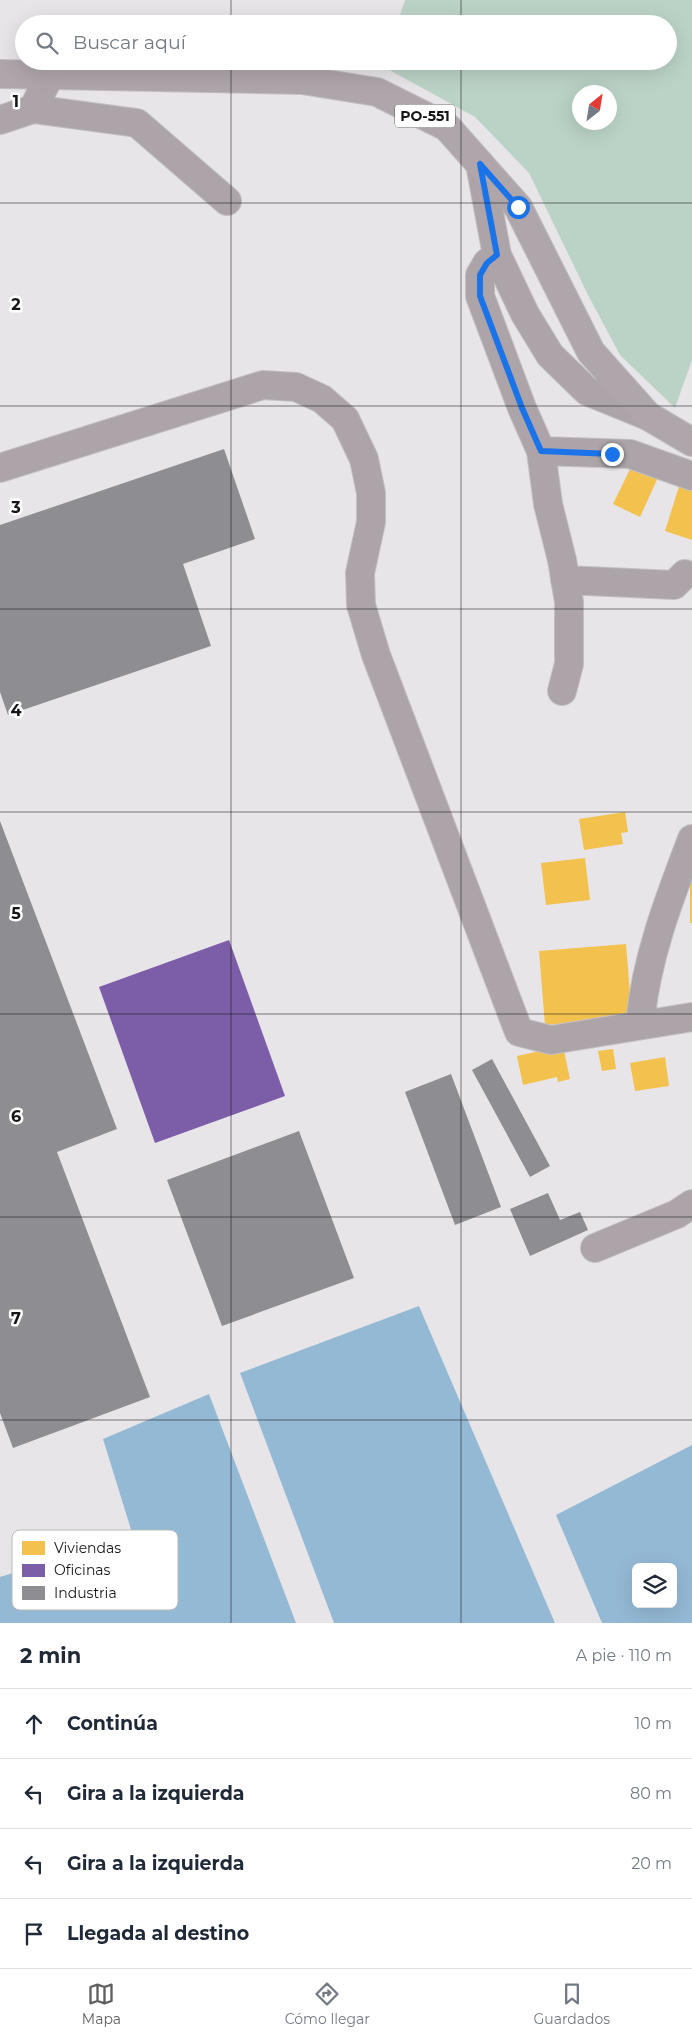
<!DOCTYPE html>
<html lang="es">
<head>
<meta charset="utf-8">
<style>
	:root { --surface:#fff; --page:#f2f2f3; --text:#1f2937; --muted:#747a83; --line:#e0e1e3; --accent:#605e60 }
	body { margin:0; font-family:Montserrat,sans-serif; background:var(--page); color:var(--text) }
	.controls { position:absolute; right:15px; bottom:15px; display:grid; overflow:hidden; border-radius:8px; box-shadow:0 5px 20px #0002 }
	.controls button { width:45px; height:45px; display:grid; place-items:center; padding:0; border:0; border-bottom:1px solid var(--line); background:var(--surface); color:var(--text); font:25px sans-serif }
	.compass { position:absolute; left:572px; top:85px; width:45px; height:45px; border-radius:50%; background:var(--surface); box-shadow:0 5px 20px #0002; rotate:30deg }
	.stop { position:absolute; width:15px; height:15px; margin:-11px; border:4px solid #1a73e8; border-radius:50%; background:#fff }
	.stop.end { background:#1a73e8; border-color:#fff; box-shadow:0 1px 5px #0008 }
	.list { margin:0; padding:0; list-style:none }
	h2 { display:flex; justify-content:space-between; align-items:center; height:65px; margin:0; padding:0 20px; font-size:21px }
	h2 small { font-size:16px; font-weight:400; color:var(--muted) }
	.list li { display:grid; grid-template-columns:32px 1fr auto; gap:15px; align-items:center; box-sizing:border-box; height:70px; padding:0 20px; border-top:1px solid var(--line) }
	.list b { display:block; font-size:19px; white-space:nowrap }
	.list em { font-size:16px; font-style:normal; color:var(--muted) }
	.icon { flex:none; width:28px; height:28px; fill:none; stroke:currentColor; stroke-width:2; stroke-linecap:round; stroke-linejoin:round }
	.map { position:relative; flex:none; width:692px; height:1623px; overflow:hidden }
	.search { position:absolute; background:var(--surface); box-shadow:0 5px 20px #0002; left:15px; right:15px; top:15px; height:55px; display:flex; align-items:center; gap:12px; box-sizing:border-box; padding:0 18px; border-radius:28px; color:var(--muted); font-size:19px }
	.sheet { height:345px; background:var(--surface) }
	nav { display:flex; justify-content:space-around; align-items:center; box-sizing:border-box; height:70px; border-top:1px solid var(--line); background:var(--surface); font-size:14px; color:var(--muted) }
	nav a { display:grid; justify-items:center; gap:2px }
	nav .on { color:var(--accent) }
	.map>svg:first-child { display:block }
</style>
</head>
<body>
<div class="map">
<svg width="692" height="1623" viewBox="0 0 692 1623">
	<rect width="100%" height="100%" fill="#e8e5e9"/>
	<!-- green -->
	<path fill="#bbd3c6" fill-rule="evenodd" d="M 405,0 L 692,0 L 692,360 L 675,408 L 620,355 L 588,295 L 529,173 L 475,117 L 384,67 L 385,61 L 668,61 L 668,24 L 397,24 ZM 580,92 L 610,92 L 610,122 L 580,122 Z"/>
	<!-- water -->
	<path fill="#94b9d5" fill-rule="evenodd" d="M 419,1306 L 555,1623 L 334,1623 L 240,1373 Z
		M 209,1394 L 296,1623 L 0,1623 L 0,1577 L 133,1536 L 103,1439 Z
		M 692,1445 L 692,1623 L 602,1623 L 556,1515 ZM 636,1567 L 673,1567 L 673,1604 L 636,1604 Z"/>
	<!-- homes -->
	<path fill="#f2c14e" d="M 635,459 L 661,471 L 640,517 L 613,504 Z
		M 681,480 L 692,483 L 692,540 L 665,531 Z
		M 625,812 L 628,832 L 621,833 L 623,844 L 584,850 L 579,819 Z
		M 585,858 L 590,900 L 546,905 L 541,863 Z
		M 690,882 L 692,882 L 692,923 L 690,923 Z
		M 626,944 L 632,1018 L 545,1025 L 539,951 Z
		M 563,1046 L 570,1079 L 558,1082 L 557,1077 L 523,1085 L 517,1056 Z
		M 613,1049 L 616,1069 L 602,1071 L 598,1051 Z
		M 665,1057 L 669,1086 L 635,1091 L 630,1063 Z"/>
	<!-- offices -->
	<path fill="#7b5ea7" d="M 229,940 L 285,1096 L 155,1143 L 99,987 Z"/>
	<!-- industry -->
	<path fill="#8d8d92" d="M 224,449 L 255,539 L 183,564 L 211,646 L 8,715 L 0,692 L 0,525 Z
		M 0,821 L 117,1129 L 57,1152 L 150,1397 L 13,1448 L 0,1413 Z
		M 492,1059 L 550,1166 L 530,1177 L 472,1070 Z
		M 451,1074 L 501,1207 L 455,1225 L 405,1092 Z
		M 299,1131 L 354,1278 L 222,1326 L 167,1180 Z
		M 548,1193 L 560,1220 L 580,1212 L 588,1230 L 530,1256 L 510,1209 Z"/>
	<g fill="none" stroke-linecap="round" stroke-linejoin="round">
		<defs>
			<path id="minor" d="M 33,109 L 137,123 L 227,201
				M 0,120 L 33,109 L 50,75
				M 480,164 L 497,255 L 525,314 L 550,355 L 587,391 L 648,416
				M 497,255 L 487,263 L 480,275 L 480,296 L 522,408 L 541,451 L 548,504 L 562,560 L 569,602 L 569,664 L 562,691
				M 541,451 L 630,454 L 692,476
				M 0,468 L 263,385 L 296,387 L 322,399 L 345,419 L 364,459 L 371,493 L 371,522 L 360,573 L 361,605 L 376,655 L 519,1032 L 551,1040 L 692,1017
				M 565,580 L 674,585 L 685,574
				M 640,1025 C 645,961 669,899 692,839
				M 595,1248 L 677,1214 L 692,1204"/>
			<path id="major" d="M 0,74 L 302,80 L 377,92 L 447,127 L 518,207 L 591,352 L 648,416 L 692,442"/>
		</defs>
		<!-- minor casing -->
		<use href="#minor" stroke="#c2c0c2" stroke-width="30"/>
		<!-- major casing -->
		<use href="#major" stroke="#c2c0c2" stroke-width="30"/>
		<!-- minor -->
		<use href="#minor" stroke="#aca4a8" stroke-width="28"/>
		<!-- major -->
		<use href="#major" stroke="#afa6ab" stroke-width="28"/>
	</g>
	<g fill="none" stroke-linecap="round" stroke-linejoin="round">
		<!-- route -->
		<path stroke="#1a73e8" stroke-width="6" d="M 518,207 L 480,164 L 497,255 L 487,263 L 480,275 L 480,296 L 522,408 L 541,451 L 612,454"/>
	</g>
	<!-- grid -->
	<path fill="none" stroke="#171517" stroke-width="1" stroke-opacity="0.55" d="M 231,0 L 231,24M 461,0 L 461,24M 231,61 L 231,1623M 461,61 L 461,1623M 0,203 L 692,203M 0,406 L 692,406M 0,609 L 692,609M 0,812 L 692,812M 0,1014 L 692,1014M 0,1217 L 692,1217M 0,1420 L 692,1420"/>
	<g text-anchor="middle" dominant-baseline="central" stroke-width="5" stroke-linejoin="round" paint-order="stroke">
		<!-- shield labels -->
		<rect fill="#fff" stroke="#5d5b5d" stroke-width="1" x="395" y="104.5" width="60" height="23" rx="4"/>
		<g font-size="14" font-weight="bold" fill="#171517">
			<text x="425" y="116">PO-551</text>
		</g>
	</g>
	<!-- legend -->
	<rect x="12" y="1530" width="166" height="80" rx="8" fill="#fff" stroke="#b9b9b9" stroke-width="1"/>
	<rect x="22" y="1541" width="23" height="14" fill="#f2c14e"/>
	<rect x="22" y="1564" width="23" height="13" fill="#7b5ea7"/>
	<rect x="22" y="1586" width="23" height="14" fill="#8d8d92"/>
	<g font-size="14" fill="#171517">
		<text x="54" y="1553">Viviendas</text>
		<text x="54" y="1575">Oficinas</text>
		<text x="54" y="1598">Industria</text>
	</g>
	<g font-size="16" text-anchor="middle" font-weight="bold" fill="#171517" stroke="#fff" stroke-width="5" stroke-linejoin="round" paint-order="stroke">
		<text x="16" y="107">1</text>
		<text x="16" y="310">2</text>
		<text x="16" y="513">3</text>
		<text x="16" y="716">4</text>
		<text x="16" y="919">5</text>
		<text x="16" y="1122">6</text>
		<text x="16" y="1324">7</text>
	</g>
</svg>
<div class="controls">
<button><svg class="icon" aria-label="layers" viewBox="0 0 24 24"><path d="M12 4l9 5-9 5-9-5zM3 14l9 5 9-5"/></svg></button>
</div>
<svg class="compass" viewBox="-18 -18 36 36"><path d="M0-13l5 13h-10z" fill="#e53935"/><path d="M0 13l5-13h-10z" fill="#747a83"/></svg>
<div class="stop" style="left:518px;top:207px"></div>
<div class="stop end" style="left:612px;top:454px"></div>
<div class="search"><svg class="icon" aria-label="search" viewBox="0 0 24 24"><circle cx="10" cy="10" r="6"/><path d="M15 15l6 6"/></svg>Buscar aquí</div>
</div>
<section class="sheet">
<h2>2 min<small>A pie · 110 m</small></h2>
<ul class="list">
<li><svg class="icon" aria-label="ahead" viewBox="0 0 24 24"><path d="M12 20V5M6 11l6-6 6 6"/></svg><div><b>Continúa</b></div><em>10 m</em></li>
<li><svg class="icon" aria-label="left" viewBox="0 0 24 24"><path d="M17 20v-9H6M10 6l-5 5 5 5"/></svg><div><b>Gira a la izquierda</b></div><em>80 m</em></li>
<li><svg class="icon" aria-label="left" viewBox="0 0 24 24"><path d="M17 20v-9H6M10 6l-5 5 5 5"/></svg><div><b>Gira a la izquierda</b></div><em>20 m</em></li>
<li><svg class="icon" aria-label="arrive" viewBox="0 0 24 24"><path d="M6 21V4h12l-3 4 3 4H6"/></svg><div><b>Llegada al destino</b></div></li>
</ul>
</section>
<nav>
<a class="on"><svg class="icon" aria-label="map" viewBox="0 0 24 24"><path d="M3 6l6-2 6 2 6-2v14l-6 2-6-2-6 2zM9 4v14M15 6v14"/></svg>Mapa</a>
<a><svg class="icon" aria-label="directions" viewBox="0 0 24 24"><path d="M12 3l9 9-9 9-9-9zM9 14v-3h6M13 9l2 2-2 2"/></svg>Cómo llegar</a>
<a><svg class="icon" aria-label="saved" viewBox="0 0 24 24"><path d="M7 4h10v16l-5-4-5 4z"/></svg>Guardados</a>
</nav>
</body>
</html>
